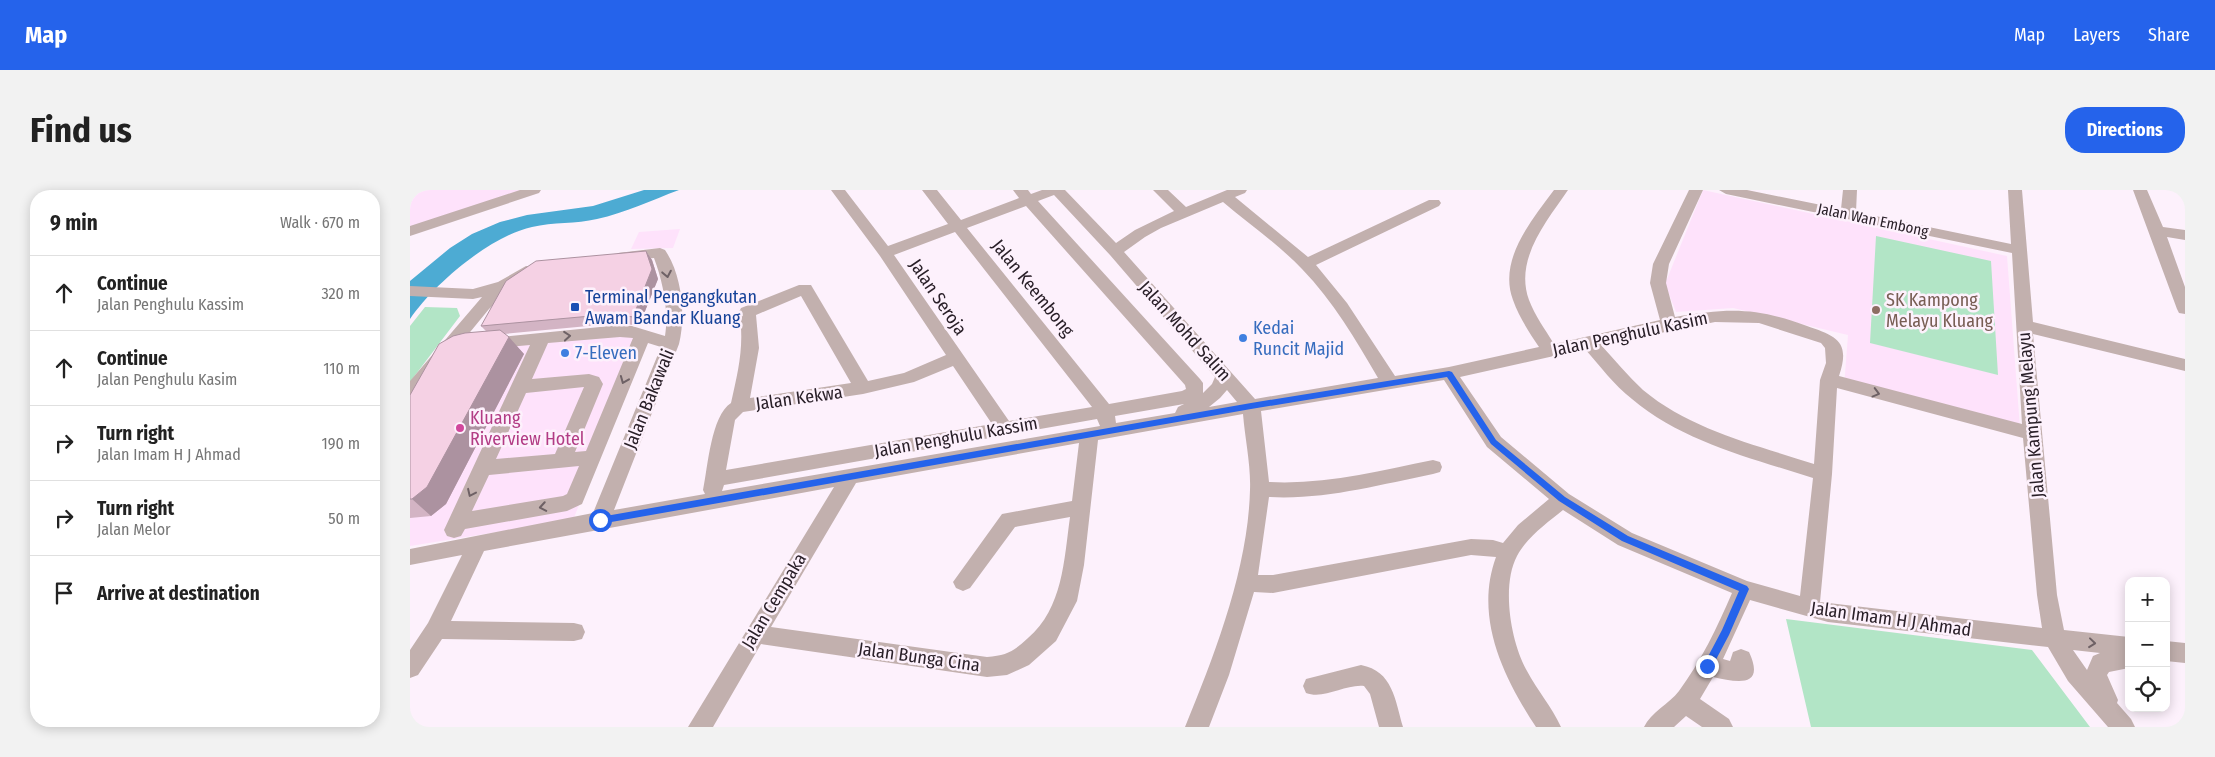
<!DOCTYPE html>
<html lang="en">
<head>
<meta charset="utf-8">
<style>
	:root { --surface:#fff; --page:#f2f2f2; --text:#222; --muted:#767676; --line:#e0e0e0; --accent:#2563eb }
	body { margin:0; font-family:"Fira Sans Condensed",sans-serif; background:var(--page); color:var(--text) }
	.controls { position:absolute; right:15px; bottom:15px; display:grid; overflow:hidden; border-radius:10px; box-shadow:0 2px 12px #0003 }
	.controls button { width:45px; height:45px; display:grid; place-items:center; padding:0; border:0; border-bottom:1px solid var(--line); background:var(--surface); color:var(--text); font:25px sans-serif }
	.stop { position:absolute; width:15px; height:15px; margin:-11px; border:4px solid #2563eb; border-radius:50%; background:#fff }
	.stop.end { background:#2563eb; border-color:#fff; box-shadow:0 1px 5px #0008 }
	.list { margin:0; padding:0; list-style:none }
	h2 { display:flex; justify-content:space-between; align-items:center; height:65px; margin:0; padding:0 20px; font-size:21px }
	h2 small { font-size:16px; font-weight:400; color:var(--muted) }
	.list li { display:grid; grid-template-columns:32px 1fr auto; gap:15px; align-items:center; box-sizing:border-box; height:75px; padding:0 20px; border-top:1px solid var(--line) }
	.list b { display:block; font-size:19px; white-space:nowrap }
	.list p { margin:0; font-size:16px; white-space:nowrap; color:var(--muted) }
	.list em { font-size:16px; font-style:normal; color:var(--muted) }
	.icon { flex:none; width:28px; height:28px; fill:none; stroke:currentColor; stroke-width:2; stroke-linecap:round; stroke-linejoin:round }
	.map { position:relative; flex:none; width:1775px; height:537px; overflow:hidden; border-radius:20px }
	header { display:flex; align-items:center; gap:30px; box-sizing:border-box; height:70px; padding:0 25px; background:var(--accent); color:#fff }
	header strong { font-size:24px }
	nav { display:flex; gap:28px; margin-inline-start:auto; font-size:18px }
	.intro { display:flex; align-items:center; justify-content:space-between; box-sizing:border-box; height:120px; padding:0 30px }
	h1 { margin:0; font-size:35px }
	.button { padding:12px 22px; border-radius:20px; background:var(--accent); color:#fff; font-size:18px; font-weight:700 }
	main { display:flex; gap:30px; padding:0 30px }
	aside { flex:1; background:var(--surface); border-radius:20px; box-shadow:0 2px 12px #0003 }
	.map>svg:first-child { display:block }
</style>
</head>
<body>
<header>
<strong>Map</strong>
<nav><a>Map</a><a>Layers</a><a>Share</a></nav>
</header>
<div class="intro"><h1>Find us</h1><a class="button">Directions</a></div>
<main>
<aside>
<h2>9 min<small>Walk · 670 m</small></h2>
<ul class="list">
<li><svg class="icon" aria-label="ahead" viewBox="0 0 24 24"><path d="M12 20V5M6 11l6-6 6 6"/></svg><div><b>Continue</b><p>Jalan Penghulu Kassim</p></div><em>320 m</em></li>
<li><svg class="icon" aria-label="ahead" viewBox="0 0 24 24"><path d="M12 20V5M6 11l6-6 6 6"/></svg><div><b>Continue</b><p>Jalan Penghulu Kasim</p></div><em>110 m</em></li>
<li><svg class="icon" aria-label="right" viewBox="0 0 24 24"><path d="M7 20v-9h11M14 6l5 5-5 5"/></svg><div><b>Turn right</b><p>Jalan Imam H J Ahmad</p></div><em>190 m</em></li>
<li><svg class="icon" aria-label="right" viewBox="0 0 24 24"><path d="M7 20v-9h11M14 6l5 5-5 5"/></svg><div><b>Turn right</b><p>Jalan Melor</p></div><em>50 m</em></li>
<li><svg class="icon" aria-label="arrive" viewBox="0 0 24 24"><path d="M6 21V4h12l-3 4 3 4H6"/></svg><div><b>Arrive at destination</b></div></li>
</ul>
</aside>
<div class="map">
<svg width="1775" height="537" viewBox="0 0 1775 537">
	<rect width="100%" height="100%" fill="#fdf1fc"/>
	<!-- built -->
	<path fill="#fee2fb" d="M 0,0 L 116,0 L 0,38 Z
		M 1293,0 L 1597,66 L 1610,238 L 1434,197 L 1438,145 L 1323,118 L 1266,122 L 1255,94 Z
		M 270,39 L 263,58 L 221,59 L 229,42 Z
		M 208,144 L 235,150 L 163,330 L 0,356 L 0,218 L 40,158 Z"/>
	<!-- green -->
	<path fill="#b2e5c6" d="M 1466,46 L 1581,71 L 1588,185 L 1460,153 Z
		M 15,117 L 47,118 L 50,126 L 0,192 L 0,136 Z
		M 1376,429 L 1622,460 L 1680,537 L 1401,537 Z"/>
	<!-- water -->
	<path fill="#4dabd3" d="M 234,0 L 269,0 C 242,10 215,23 187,29 C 166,34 143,32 122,37 C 80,46 24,94 0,129 L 0,91 L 40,58 L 62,44 L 90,32 L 117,25 L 183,16 Z"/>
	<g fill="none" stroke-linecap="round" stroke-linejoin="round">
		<!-- minor -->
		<path fill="#c2b0ae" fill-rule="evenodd" d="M 110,0 L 131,0 L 129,3 L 0,46 L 0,36 Z
			M 421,0 L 435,0 L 478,56 L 538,34 L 512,0 L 527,0 L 551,30 L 609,8 L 603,0 L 618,0 L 621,4 L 632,0 L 655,0 L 706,53 L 725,40 L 764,21 L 743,0 L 758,0 L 776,17 L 817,0 L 837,0 L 835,3 L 825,7 L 898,67 L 1019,10 L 1029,10 L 1031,13 L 1029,16 L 906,75 L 937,113 L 985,186 L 1039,177 L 1129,157 C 1119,142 1109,127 1103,110 C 1088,70 1121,31 1144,0 L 1158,0 C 1137,31 1104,69 1119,110 C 1125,126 1135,139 1144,154 L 1250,130 L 1240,93 L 1243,74 L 1279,0 L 1293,0 L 1259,74 L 1256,93 L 1265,127 C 1319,118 1345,117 1397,136 C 1426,146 1441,151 1429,186 L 1612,234 L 1602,63 L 1316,4 L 1309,0 L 1337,0 L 1431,19 L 1433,0 L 1447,0 L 1446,22 L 1601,54 L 1598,0 L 1612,0 L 1623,132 L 1775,169 L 1775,181 L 1623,144 L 1647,405 L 1654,440 L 1719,447 L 1719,478 L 1699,482 L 1697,485 L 1708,510 L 1707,513 L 1721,529 L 1725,537 L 1698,537 L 1658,491 L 1638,457 L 1418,432 L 1340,410 L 1313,469 L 1320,471 L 1323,462 L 1331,459 L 1339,462 C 1356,499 1326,492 1303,487 L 1290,509 L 1319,529 L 1323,537 L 1292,537 L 1276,526 L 1264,537 L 1234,537 C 1241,522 1259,514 1269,501 C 1291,471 1307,438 1322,403 L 1208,355 L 1153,320 C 1137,333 1117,347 1107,366 C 1091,396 1101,453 1117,481 C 1127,500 1142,517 1151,537 L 1126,537 C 1093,487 1064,427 1086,367 L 1061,365 L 863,403 L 844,402 L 819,485 L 799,537 L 775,537 C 805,464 838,379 840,300 C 841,275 835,249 833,224 L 688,250 L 674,375 L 667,411 L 646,451 L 619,475 L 597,485 L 577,487 L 351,454 L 303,537 L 278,537 L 424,297 L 74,361 L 41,431 L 164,433 L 172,435 L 175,442 L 172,449 L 164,451 L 32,449 L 8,485 L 0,488 L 0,460 L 18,433 L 52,365 L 0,375 L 0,359 L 183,323 L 251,157 L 238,153 L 172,314 L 157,321 L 55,339 L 51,346 L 44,348 L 37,346 L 34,340 L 120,155 L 77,159 L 71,157 L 69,153 L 71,149 L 210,135 L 222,136 L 255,146 C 259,121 253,92 244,68 L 213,71 L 208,69 L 205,66 L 208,63 L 250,58 L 255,60 C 272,85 276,125 269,154 L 204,320 L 295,304 L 293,300 C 298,276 301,226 321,213 C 328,182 335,154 329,122 L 331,118 L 389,95 L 401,95 L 458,191 L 494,183 L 536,165 L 470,66 ZM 644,5 L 700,65 L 805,187 L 802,194 L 793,203 L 793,193 L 790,189 L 628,11 ZM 813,12 C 839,34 868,54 892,79 C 923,111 946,150 968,188 L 845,209 L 714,62 L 735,47 L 751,38 ZM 616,16 L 775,195 L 776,199 L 772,201 L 699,214 L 557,38 ZM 545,42 L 682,217 L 599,231 L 484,65 ZM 391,106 L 441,193 L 340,208 L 349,158 L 346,125 ZM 1305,132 L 1349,133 L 1411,153 L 1415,158 L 1416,173 L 1410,190 L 1404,274 C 1346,255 1281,240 1233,200 C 1218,186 1205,170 1191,155 ZM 210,147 L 223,148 L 176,261 L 165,262 L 193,194 L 189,187 L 179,184 L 122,189 L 138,153 ZM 1175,159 C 1190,176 1204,195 1222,209 C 1273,252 1341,268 1403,288 L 1390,406 L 1337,391 L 1222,343 L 1159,304 L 1091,247 L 1050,187 ZM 543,176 L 582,234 L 316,280 L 325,230 L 333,222 L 453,204 L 504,192 ZM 1034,190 L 1077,257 L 1139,309 L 1108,335 L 1093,353 L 1083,350 L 1061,349 L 863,385 L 848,385 L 859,307 C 915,310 968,295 1023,284 L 1030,282 L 1032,277 L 1030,272 L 1023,270 C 968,281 915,295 859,292 L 851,221 ZM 174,197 L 145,264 L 86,269 L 116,203 ZM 1427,198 L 1613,248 L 1627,405 L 1632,438 L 1410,412 L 1422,284 ZM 817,200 L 827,212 L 799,217 L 810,208 ZM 774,214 L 768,217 L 765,223 L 706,233 L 705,226 ZM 687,229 L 690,236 L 312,301 L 314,295 ZM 669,253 L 662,311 L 592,324 L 543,392 L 546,398 L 553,401 L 560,398 L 605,337 L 660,327 C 654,370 653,418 618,448 C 603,462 597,465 577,467 L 361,437 L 446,293 ZM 169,276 L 157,304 L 153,306 L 62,321 L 79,285 ZM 1663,460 L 1690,463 L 1683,466 L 1677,480 Z
			M 1723,0 L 1737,0 L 1753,37 L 1775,40 L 1775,50 L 1757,47 L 1775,97 L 1775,124 L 1769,123 L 1767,119 Z
			M 116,76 L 122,77 L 124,81 L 122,85 L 98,101 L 79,119 L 6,208 L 0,209 L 0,191 L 72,107 L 63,109 L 0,106 L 0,96 L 63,99 L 88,92 Z
			M 1756,451 L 1775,453 L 1775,473 L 1756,471 Z
			M 951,475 C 983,481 985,510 993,537 L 969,537 L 960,504 L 954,496 C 935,494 914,510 896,503 L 893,496 L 896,489 Z"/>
	</g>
	<!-- wall -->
	<path fill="#d3b4c4" d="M 236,61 L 242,70 L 248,89 L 229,136 L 210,133 L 94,144 L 114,164 L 36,314 L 21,326 L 0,328 L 0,205 L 76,141 L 71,136 Z"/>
	<!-- shaded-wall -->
	<path fill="#ac92a0" d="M 0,0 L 7,0 L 0,6 Z
		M 236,61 L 242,70 L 248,89 L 229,136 L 223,127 Z
		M 99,147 L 114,164 L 36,314 L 21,326 L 2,309 Z"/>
	<!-- building -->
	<path fill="#f5d1e4" stroke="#ac92a0" d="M 236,61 L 242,79 L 223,127 L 203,124 L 71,136 L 96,91 L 126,71 Z
		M 90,140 L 99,147 L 17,297 L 2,309 L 0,309 L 0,205 L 29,154 L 43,146 L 55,143 Z"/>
	<!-- one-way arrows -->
	<defs><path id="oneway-chevron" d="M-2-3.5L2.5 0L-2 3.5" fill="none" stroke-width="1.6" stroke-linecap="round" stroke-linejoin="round" transform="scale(1.25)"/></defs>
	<g stroke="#6e6165">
		<use href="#oneway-chevron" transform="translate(257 84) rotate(79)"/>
		<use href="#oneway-chevron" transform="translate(157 146) rotate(-5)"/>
		<use href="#oneway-chevron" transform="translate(214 190) rotate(112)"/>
		<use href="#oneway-chevron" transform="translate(1466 203) rotate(15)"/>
		<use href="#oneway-chevron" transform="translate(61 303) rotate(115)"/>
		<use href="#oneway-chevron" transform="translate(133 317) rotate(170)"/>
		<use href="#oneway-chevron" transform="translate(1682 453) rotate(6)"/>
	</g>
	<!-- route -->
	<path fill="#2563eb" d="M 1039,181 L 1042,182 L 1086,250 L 1155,307 L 1218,346 L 1337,396 L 1339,399 L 1319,445 L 1301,479 L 1297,481 L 1293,476 L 1312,440 L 1329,401 L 1212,351 L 1149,311 L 1081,254 L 1037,187 L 841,219 L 190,334 L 186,330 L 190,327 L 841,213 Z"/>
	<!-- markers -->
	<rect fill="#1a4fb4" stroke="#fdf1fc" stroke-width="2" x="160" y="112" width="10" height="10" rx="2.5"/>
	<circle fill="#8d6e63" stroke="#fdf1fc" stroke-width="2" cx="1466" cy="120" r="5"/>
	<g fill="#3f7fe0" stroke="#fdf1fc" stroke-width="2">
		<circle cx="833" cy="148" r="5"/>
		<circle cx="155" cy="163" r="5"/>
	</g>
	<circle fill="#d1479c" stroke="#fdf1fc" stroke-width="2" cx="50" cy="238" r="5"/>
	<g text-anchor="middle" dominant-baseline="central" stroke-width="5" stroke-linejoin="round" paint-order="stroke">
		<!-- far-street labels -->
		<g font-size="15" fill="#2a2029" stroke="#fdf1fc">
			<text transform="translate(1463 30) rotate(12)">Jalan Wan Embong</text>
		</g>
		<!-- street labels -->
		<g font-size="18" fill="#2a2029" stroke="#fdf1fc">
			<text transform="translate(623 98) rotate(51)">Jalan Keembong</text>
			<text transform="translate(528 107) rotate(56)">Jalan Seroja</text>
			<text transform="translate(775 141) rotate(48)">Jalan Mohd Salim</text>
			<text transform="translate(1220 144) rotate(-12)">Jalan Penghulu Kasim</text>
			<text transform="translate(389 208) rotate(-8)">Jalan Kekwa</text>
			<text transform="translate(239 209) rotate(-68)">Jalan Bakawali</text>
			<text transform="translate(1621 225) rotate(-95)">Jalan Kampung Melayu</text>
			<text transform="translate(546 247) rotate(-10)">Jalan Penghulu Kassim</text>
			<text transform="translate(364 411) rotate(-59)">Jalan Cempaka</text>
			<text transform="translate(1481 429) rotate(8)">Jalan Imam H J Ahmad</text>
			<text transform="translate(509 467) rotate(8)">Jalan Bunga Cina</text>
		</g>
		<!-- transit labels -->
		<g font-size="18" fill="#164399" stroke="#fdf1fc" text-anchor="start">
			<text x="175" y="107">Terminal Pengangkutan<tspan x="175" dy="21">Awam Bandar Kluang</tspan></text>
		</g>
		<!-- education labels -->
		<g font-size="18" fill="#785e54" stroke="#fdf1fc" text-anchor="start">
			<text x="1476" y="110">SK Kampong<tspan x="1476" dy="21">Melayu Kluang</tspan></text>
		</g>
		<!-- shop labels -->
		<g font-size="18" fill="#366cbe" stroke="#fdf1fc" text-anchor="start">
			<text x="843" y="138">Kedai<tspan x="843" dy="21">Runcit Majid</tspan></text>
			<text x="165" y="163">7-Eleven</text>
		</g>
		<!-- hotel labels -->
		<g font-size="18" fill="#b23c85" stroke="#fdf1fc" text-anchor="start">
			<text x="60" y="228">Kluang<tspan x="60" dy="21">Riverview Hotel</tspan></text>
		</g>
	</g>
</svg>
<div class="controls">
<button>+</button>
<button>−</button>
<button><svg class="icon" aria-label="locate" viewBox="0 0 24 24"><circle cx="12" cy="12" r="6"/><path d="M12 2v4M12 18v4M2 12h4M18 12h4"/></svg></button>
</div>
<div class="stop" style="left:190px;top:330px"></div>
<div class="stop end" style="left:1297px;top:476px"></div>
</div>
</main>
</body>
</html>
